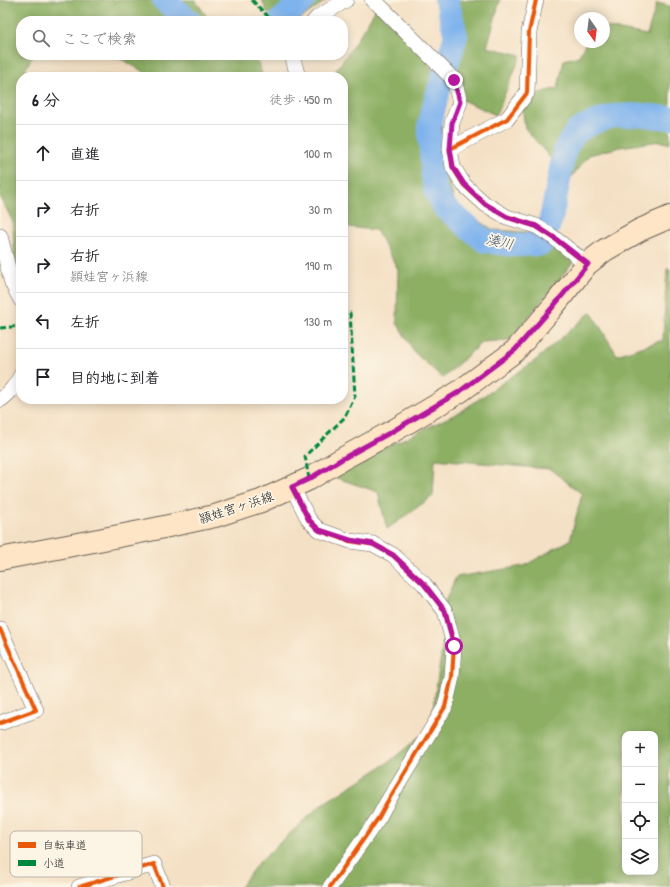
<!DOCTYPE html>
<html lang="ja">
<head>
<meta charset="utf-8">
<style>
	:root { --surface:#fff; --page:#f2f2f2; --text:#202124; --muted:#757577; --line:#e0e0e0 }
	body { margin:0; font-family:"Patrick Hand","Klee One",sans-serif; background:var(--page); color:var(--text) }
	.controls { position:absolute; right:12px; bottom:12px; display:grid; overflow:hidden; border-radius:8px; box-shadow:0 2px 10px #0003 }
	.controls button { width:36px; height:36px; display:grid; place-items:center; padding:0; border:0; border-bottom:1px solid var(--line); background:var(--surface); color:var(--text); font:20px sans-serif }
	.compass { position:absolute; left:574px; top:12px; width:36px; height:36px; border-radius:50%; background:var(--surface); box-shadow:0 2px 10px #0003; rotate:166deg }
	.stop { position:absolute; width:12px; height:12px; margin:-9px; border:3px solid #b5179e; border-radius:50%; background:#fff }
	.stop.end { background:#b5179e; border-color:#fff; box-shadow:0 1px 4px #0008 }
	.list { margin:0; padding:0; list-style:none }
	h2 { display:flex; justify-content:space-between; align-items:center; height:52px; margin:0; padding:0 16px; font-size:17px }
	h2 small { font-size:13px; font-weight:400; color:var(--muted) }
	.list li { display:grid; grid-template-columns:26px 1fr auto; gap:12px; align-items:center; box-sizing:border-box; height:56px; padding:0 16px; border-top:1px solid var(--line) }
	.list b { display:block; font-size:15px; white-space:nowrap }
	.list p { margin:0; font-size:13px; white-space:nowrap; color:var(--muted) }
	.list em { font-size:13px; font-style:normal; color:var(--muted) }
	.icon { flex:none; width:22px; height:22px; fill:none; stroke:currentColor; stroke-width:2; stroke-linecap:round; stroke-linejoin:round }
	.map { position:relative; flex:none; width:670px; height:887px; overflow:hidden }
	.search { position:absolute; background:var(--surface); box-shadow:0 2px 10px #0003; left:16px; top:16px; width:332px; height:44px; display:flex; align-items:center; gap:10px; box-sizing:border-box; padding:0 14px; border-radius:16px; color:var(--muted); font-size:15px }
	.panel { position:absolute; background:var(--surface); box-shadow:0 2px 10px #0003; left:16px; top:72px; width:332px; height:332px; border-radius:16px }
	.map>svg:first-child { display:block }
</style>
</head>
<body>
<div class="map">
<svg width="670" height="887" viewBox="0 0 670 887">
	<rect width="100%" height="100%" fill="#fcf5e5"/>
	<filter id="ink" filterUnits="userSpaceOnUse"><feTurbulence type="fractalNoise" baseFrequency=".025" numOctaves="2"/><feDisplacementMap in="SourceGraphic" scale="8" xChannelSelector="R" yChannelSelector="G"/><feConvolveMatrix kernelMatrix="1 2 1 2 8 2 1 2 1" color-interpolation-filters="sRGB"/></filter>
	<filter id="wash" filterUnits="userSpaceOnUse"><feTurbulence type="fractalNoise" baseFrequency=".012" numOctaves="4" result="noise"/><feDisplacementMap in="SourceGraphic" scale="16" xChannelSelector="R" yChannelSelector="G"/><feGaussianBlur stdDeviation="0.9" result="paint"/><feColorMatrix in="noise" values="0 0 0 0 0 0 0 0 0 0 0 0 0 0 0 0 0 1.4 0 .05"/><feComposite in="paint" operator="in"/></filter>
	<g filter="url(#wash)">
		<rect width="100%" height="100%" fill="#f4e0c4"/>
		<!-- forest -->
		<path fill="#8caf63" stroke="#546640" fill-rule="evenodd" d="M 0,0 L 195,0 L 210,21 L 21,21 L 21,55 L 33,55 L 24,72 L 25,77 L 21,77 L 21,283 L 16,284 L 13,222 L 0,196 Z
			M 262,0 L 327,0 L 297,21 L 284,21 L 267,12 Z
			M 434,0 L 500,0 L 487,47 L 521,55 L 496,115 L 462,100 L 438,9 Z
			M 657,3 L 670,6 L 670,144 L 660,141 L 620,147 L 589,155 L 569,180 L 525,128 L 521,98 L 558,88 L 564,60 L 579,56 L 586,42 L 604,42 L 604,27 L 647,35 Z
			M 376,9 L 424,55 L 442,92 L 441,151 L 455,205 L 493,230 L 541,233 L 582,251 L 510,340 L 482,342 L 443,378 L 415,353 L 397,323 L 398,269 L 376,230 L 346,227 L 343,217 L 343,77 L 331,77 L 349,52 Z
			M 111,55 L 246,55 L 258,63 L 263,77 L 153,77 L 116,56 Z
			M 667,269 L 670,269 L 670,887 L 240,887 L 258,863 L 321,805 L 389,762 L 430,728 L 444,636 L 443,606 L 456,577 L 524,566 L 570,540 L 582,494 L 550,469 L 435,459 L 433,496 L 387,529 L 378,492 L 328,475 L 460,412 L 536,360 L 591,312 L 617,355 L 663,340 ZM 625,734 L 655,734 L 655,872 L 625,872 Z"/>
		<g fill="none" stroke-linecap="round" stroke-linejoin="round">
			<!-- river -->
			<path stroke="#7fb3ed" stroke-width="24" d="M 164,0 L 189,21
				M 446,0 L 448,4 L 456,36 L 436,99 L 429,127 L 433,175 L 435,190 L 444,207 L 485,241 L 516,245 L 541,244 L 551,219 L 565,149 L 576,132 L 590,124 L 613,116 L 641,115 L 670,118
				M 280,21 L 304,0"/>
		</g>
	</g>
	<g filter="url(#ink)">
		<g fill="none" stroke-linecap="round" stroke-linejoin="round">
			<defs>
				<path id="street" d="M 372,0 L 377,3 L 454,80 L 460,102 L 452,123 L 450,149
					M 536,0 L 529,32 L 527,93 L 507,119 L 450,149 L 453,167 L 464,185 L 485,204 L 507,217 L 536,226 L 553,237 L 587,264
					M 314,21 L 318,17 L 346,0
					M 292,55 L 298,77
					M 0,236 L 12,283 L 21,300
					M 0,400 C 7,396 18,383 21,375
					M 292,487 L 309,520 L 319,530 L 350,541 L 373,544 L 393,555 L 424,584 L 445,611 L 454,646 L 452,677 L 445,707 L 386,804 L 379,817 L 330,887
					M 0,629 L 36,710 L 0,723
					M 79,887 L 154,864 L 163,887"/>
				<path id="secondary" d="M 0,559 L 150,530 L 215,516 L 261,501 L 309,479 L 342,459 L 393,431 L 459,392 L 515,351 L 552,308 L 587,264 L 605,250 L 640,230 L 670,217"/>
			</defs>
			<!-- street casing -->
			<use href="#street" stroke="#686157" stroke-width="16"/>
			<!-- secondary casing -->
			<use href="#secondary" stroke="#686157" stroke-width="24"/>
			<!-- street -->
			<use href="#street" stroke="#fff" stroke-width="15"/>
			<!-- secondary -->
			<use href="#secondary" stroke="#fee5c5" stroke-width="22"/>
			<!-- quiet -->
			<path stroke="#00873e" stroke-width="3" stroke-dasharray="6 3" stroke-linecap="butt" d="M 252,0 L 272,21
				M 0,328 L 21,326
				M 309,479 L 305,456 L 345,417 L 355,396 L 350,313 L 343,313"/>
			<defs>
				<path id="cycleway" d="M 536,0 L 529,32 L 527,93 L 507,119 L 450,149 L 453,167 L 464,185 L 485,204 L 507,217 L 536,226 L 553,237 L 587,264
					M 292,487 L 309,520 L 319,530 L 350,541 L 373,544 L 393,555 L 424,584 L 445,611 L 454,646 L 452,677 L 445,707 L 386,804 L 379,817 L 330,887
					M 0,629 L 36,710 L 0,723
					M 79,887 L 154,864 L 163,887"/>
			</defs>
			<!-- cycleway casing -->
			<use href="#cycleway" stroke="#fcf5e5" stroke-width="6"/>
			<!-- cycleway -->
			<use href="#cycleway" stroke="#e8590c" stroke-width="4"/>
		</g>
	</g>
	<g fill="none" stroke-linecap="round" stroke-linejoin="round" filter="url(#ink)">
		<!-- route -->
		<path stroke="#b5179e" stroke-width="5" d="M 454,80 L 460,102 L 452,123 L 450,149 L 453,167 L 464,184 L 485,204 L 507,217 L 536,226 L 553,237 L 588,264 L 552,308 L 515,350 L 459,392 L 393,431 L 342,459 L 309,479 L 292,487 L 309,520 L 319,530 L 350,540 L 373,544 L 393,555 L 424,584 L 445,611 L 454,646"/>
	</g>
	<g text-anchor="middle" dominant-baseline="central" stroke-width="3.5" stroke-linejoin="round" paint-order="stroke">
		<!-- street labels -->
		<g font-size="13" fill="#1c1c1c" stroke="#fcf5e5">
			<text transform="translate(236 507) rotate(-18)">頴娃宮ヶ浜線</text>
		</g>
		<!-- water labels -->
		<g font-size="14" font-style="italic" fill="#445870" stroke="#fcf5e5">
			<text transform="translate(500 241) rotate(12)">湊川</text>
		</g>
	</g>
	<!-- legend -->
	<rect x="10" y="831" width="132" height="46" rx="6" fill="#fcf5e5" stroke="#b9b4a9" stroke-width="1"/>
	<rect x="18" y="842" width="18" height="6" fill="#e8590c"/>
	<rect x="18" y="860" width="18" height="6" fill="#00873e"/>
	<g font-size="11" fill="#1c1c1c">
		<text x="43" y="849">自転車道</text>
		<text x="43" y="867">小道</text>
	</g>
</svg>
<div class="controls">
<button>+</button>
<button>−</button>
<button><svg class="icon" aria-label="locate" viewBox="0 0 24 24"><circle cx="12" cy="12" r="6"/><path d="M12 2v4M12 18v4M2 12h4M18 12h4"/></svg></button>
<button><svg class="icon" aria-label="layers" viewBox="0 0 24 24"><path d="M12 4l9 5-9 5-9-5zM3 14l9 5 9-5"/></svg></button>
</div>
<svg class="compass" viewBox="-18 -18 36 36"><path d="M0-13l5 13h-10z" fill="#e53935"/><path d="M0 13l5-13h-10z" fill="#757577"/></svg>
<div class="stop" style="left:454px;top:646px"></div>
<div class="stop end" style="left:454px;top:80px"></div>
<div class="search"><svg class="icon" aria-label="search" viewBox="0 0 24 24"><circle cx="10" cy="10" r="6"/><path d="M15 15l6 6"/></svg>ここで検索</div>
<section class="panel">
<h2>6 分<small>徒歩 · 450 m</small></h2>
<ul class="list">
<li><svg class="icon" aria-label="ahead" viewBox="0 0 24 24"><path d="M12 20V5M6 11l6-6 6 6"/></svg><div><b>直進</b></div><em>100 m</em></li>
<li><svg class="icon" aria-label="right" viewBox="0 0 24 24"><path d="M7 20v-9h11M14 6l5 5-5 5"/></svg><div><b>右折</b></div><em>30 m</em></li>
<li><svg class="icon" aria-label="right" viewBox="0 0 24 24"><path d="M7 20v-9h11M14 6l5 5-5 5"/></svg><div><b>右折</b><p>頴娃宮ヶ浜線</p></div><em>190 m</em></li>
<li><svg class="icon" aria-label="left" viewBox="0 0 24 24"><path d="M17 20v-9H6M10 6l-5 5 5 5"/></svg><div><b>左折</b></div><em>130 m</em></li>
<li><svg class="icon" aria-label="arrive" viewBox="0 0 24 24"><path d="M6 21V4h12l-3 4 3 4H6"/></svg><div><b>目的地に到着</b></div></li>
</ul>
</section>
</div>
</body>
</html>
